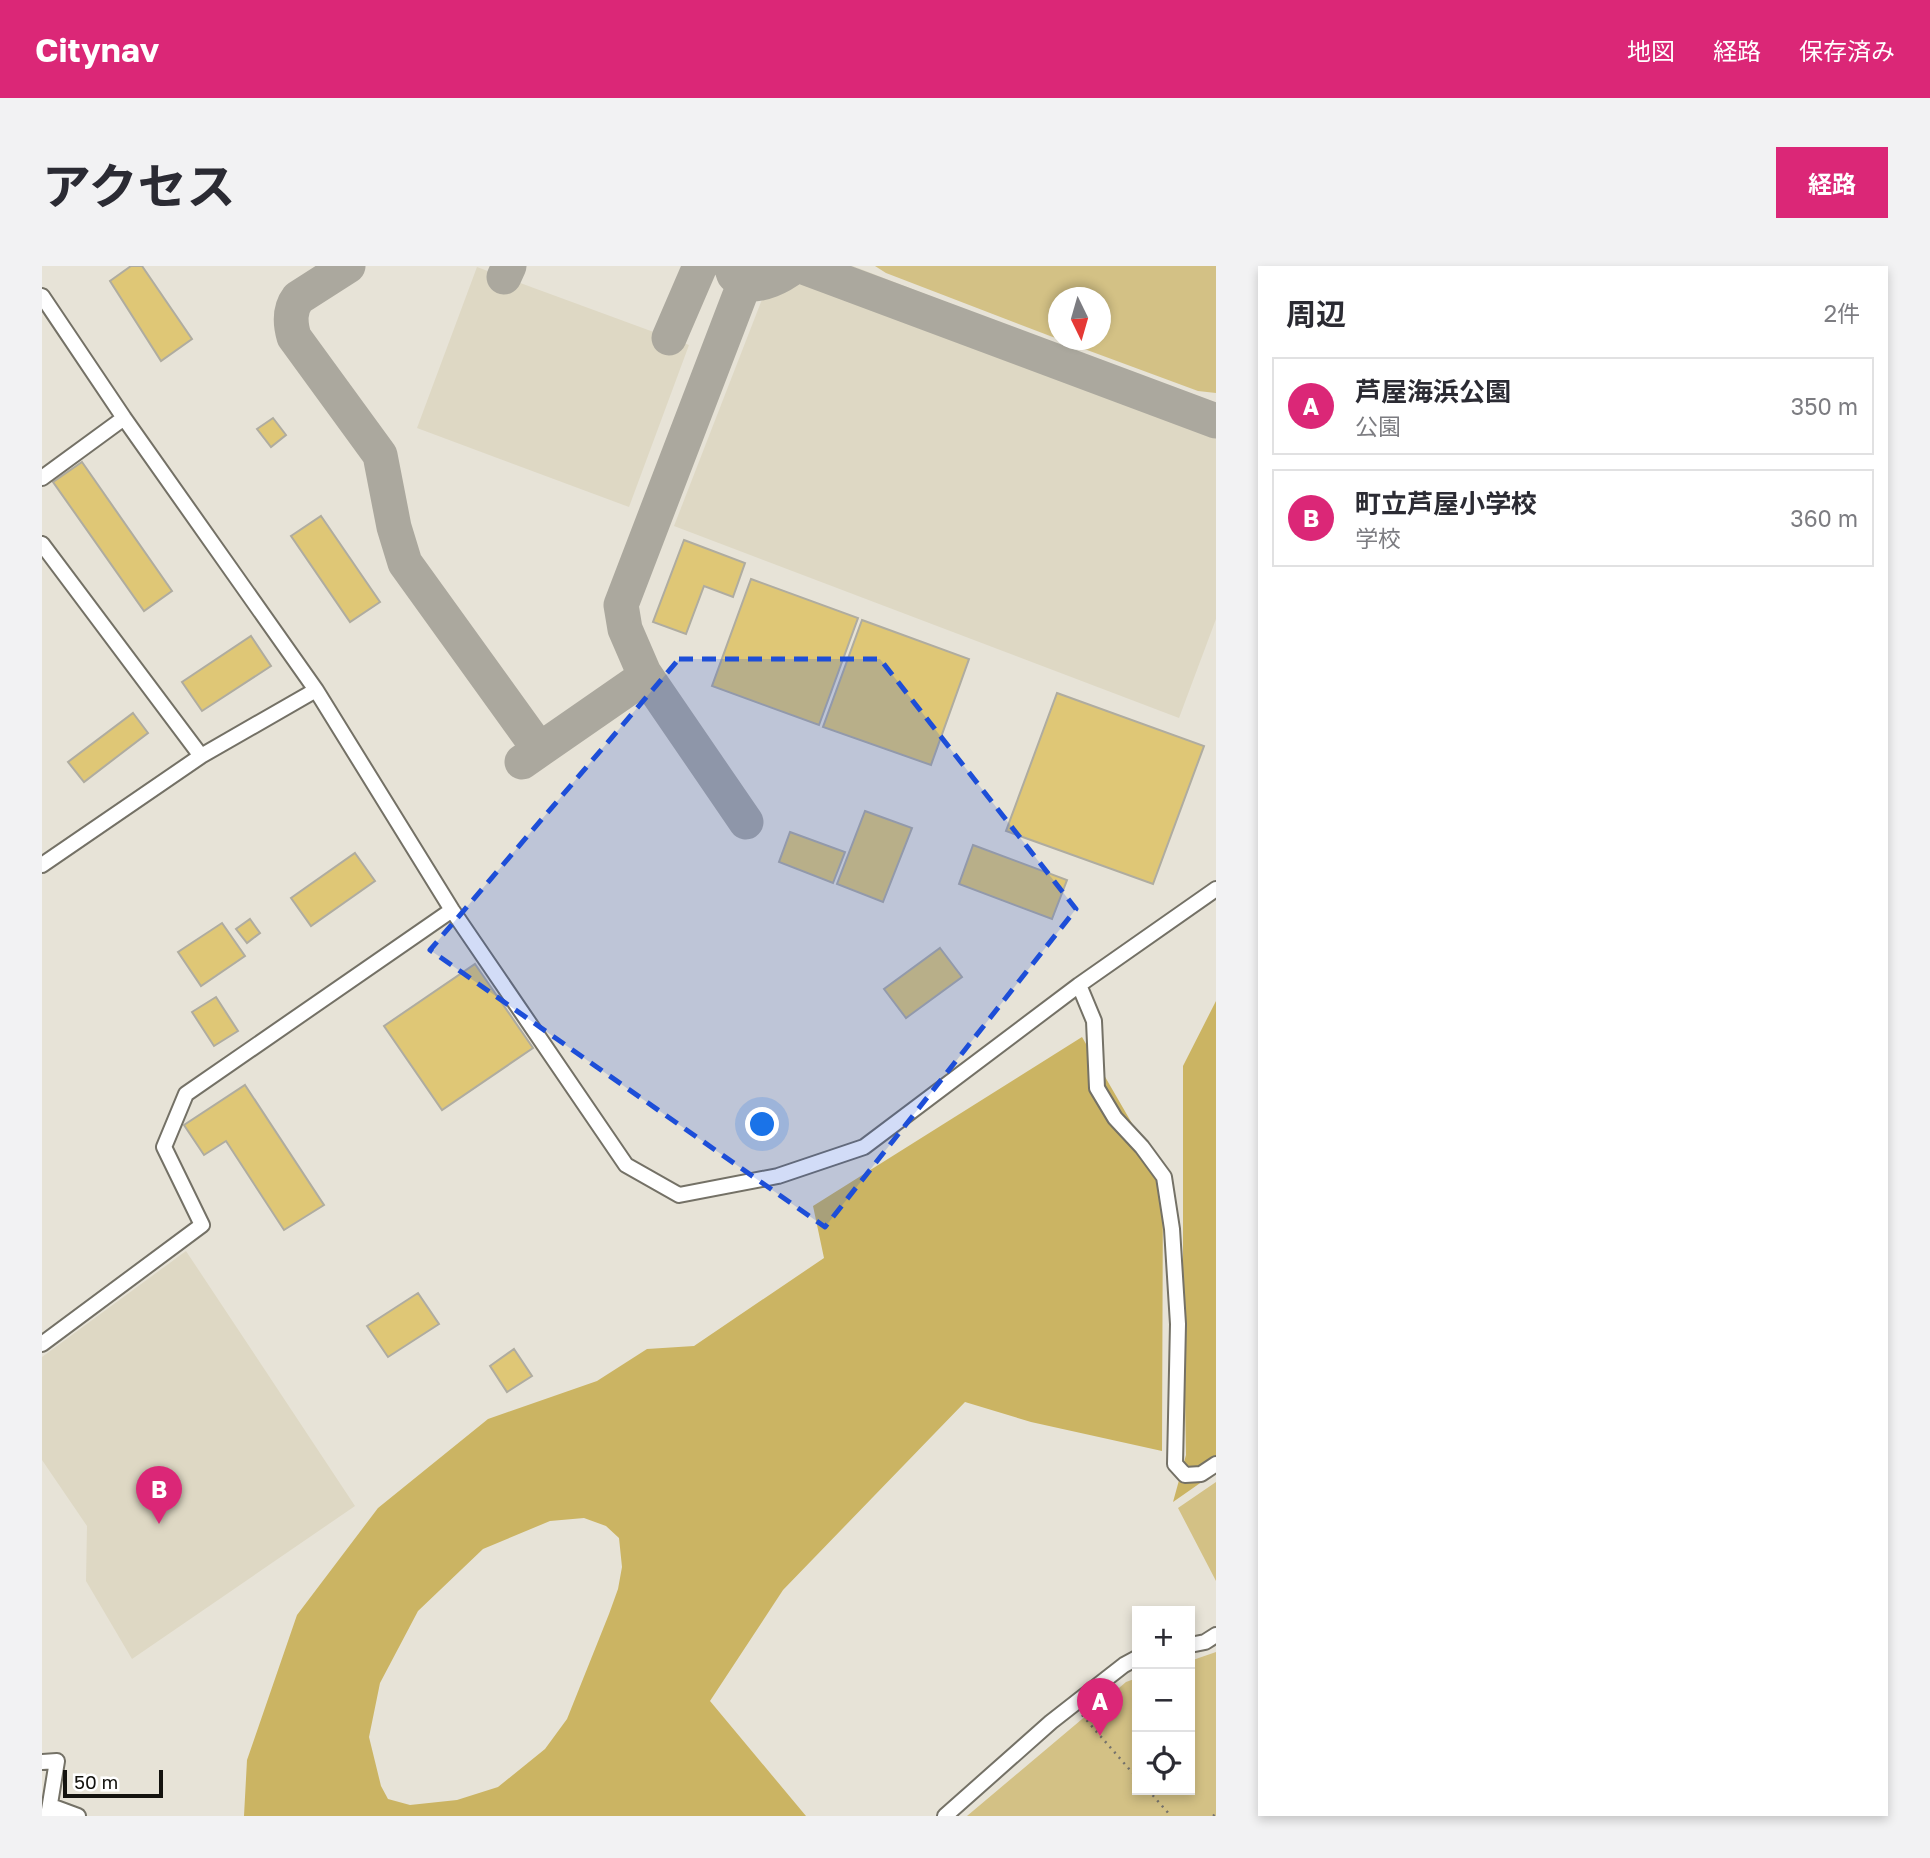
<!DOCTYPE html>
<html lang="ja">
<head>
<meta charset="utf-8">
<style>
	:root { --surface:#fff; --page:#f2f2f3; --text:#2b2b33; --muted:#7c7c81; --line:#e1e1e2; --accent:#db2777 }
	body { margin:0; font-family:"Golos Text","Noto Sans JP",sans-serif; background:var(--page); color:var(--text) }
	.controls { position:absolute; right:21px; bottom:21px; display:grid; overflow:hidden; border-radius:0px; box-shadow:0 4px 10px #0003 }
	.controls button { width:63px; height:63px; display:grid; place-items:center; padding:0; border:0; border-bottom:2px solid var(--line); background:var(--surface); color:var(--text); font:35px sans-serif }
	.compass { position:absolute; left:1006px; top:21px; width:63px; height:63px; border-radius:50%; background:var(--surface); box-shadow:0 4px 10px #0003; rotate:175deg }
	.scale { position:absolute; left:21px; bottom:18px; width:100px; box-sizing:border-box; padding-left:7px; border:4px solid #14130f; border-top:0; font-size:19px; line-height:24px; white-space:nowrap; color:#14130f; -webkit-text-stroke:5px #fff; paint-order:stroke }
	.you { position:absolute; left:721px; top:859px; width:24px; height:24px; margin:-18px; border:5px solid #fff; border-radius:50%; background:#1a73e8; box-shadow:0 0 0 10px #1a73e833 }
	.badge { display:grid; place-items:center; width:46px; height:46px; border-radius:50%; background:var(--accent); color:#fff; font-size:23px; font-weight:700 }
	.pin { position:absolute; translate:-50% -58px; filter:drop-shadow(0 2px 4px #0008) }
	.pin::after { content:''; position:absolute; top:37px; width:24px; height:21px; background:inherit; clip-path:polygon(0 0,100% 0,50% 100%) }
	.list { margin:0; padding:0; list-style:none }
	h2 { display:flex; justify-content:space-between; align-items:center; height:91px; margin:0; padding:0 28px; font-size:30px }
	h2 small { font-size:23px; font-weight:400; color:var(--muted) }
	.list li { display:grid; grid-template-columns:46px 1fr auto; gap:21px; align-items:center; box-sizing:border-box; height:98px; margin:0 14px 14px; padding:0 14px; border:2px solid var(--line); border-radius:0px }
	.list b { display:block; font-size:26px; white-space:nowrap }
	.list p { margin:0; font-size:23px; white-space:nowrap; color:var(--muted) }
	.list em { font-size:23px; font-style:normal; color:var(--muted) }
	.icon { flex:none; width:38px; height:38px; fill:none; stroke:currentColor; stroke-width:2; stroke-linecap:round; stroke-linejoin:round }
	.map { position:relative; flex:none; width:1174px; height:1550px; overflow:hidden; border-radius:0px }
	header { display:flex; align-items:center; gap:42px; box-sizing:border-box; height:98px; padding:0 35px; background:var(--accent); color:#fff }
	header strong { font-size:33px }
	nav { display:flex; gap:38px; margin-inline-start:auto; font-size:24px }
	.intro { display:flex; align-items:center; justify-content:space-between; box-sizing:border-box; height:168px; padding:0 42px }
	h1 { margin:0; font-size:49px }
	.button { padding:18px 32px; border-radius:0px; background:var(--accent); color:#fff; font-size:24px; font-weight:700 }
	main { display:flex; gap:42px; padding:0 42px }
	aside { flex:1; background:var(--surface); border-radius:0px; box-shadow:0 4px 10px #0003 }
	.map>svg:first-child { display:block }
</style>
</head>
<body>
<header>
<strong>Citynav</strong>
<nav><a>地図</a><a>経路</a><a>保存済み</a></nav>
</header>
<div class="intro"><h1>アクセス</h1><a class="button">経路</a></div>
<main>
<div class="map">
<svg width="1174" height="1550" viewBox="0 0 1174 1550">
	<rect width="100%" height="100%" fill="#e7e3d7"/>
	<!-- built -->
	<path fill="#ded8c4" d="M 733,0 L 811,0 L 1174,141 L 1174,353 L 1137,452 L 632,260 Z
		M 435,1 L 647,79 L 587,241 L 375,162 Z
		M 144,985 L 313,1240 L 90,1393 L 44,1315 L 45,1260 L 0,1194 L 0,1091 Z"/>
	<!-- green -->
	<path fill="#d3c185" d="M 833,0 L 1174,0 L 1174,127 L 1156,125 L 1018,74 L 1058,74 L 1058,32 L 1016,32 L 1016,73 L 844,7 Z
		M 1174,1216 L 1174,1315 L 1136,1242 Z
		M 1174,1386 L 1174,1550 L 925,1550 L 1084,1416 L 1095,1412 L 1095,1524 L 1148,1524 L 1148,1395 Z"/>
	<!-- forest -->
	<path fill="#cbb463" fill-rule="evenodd" d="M 1174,735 L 1174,1206 L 1131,1236 L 1144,1189 L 1141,1022 L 1141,800 Z
		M 1040,771 L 1121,911 L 1120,1185 L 989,1156 L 923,1136 L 741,1324 L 668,1435 L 764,1550 L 202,1550 L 205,1494 L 255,1349 L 336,1242 L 446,1153 L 555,1115 L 605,1083 L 652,1080 L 782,992 L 771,940 ZM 542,1252 L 564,1260 L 577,1272 L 580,1301 L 576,1323 L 567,1348 L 525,1453 L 503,1483 L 456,1521 L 415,1534 L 368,1539 L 346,1533 L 339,1520 L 327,1471 L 338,1417 L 376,1345 L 441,1283 L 508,1255 Z"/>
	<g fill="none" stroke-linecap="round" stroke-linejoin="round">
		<!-- taxiway -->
		<path stroke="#aba89e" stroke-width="35" d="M 306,0 L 256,32 C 247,44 248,57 252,71 L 338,189 L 352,261 L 363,297 L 497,483
			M 759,0 L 1174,155
			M 690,3 L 692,9 L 702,19 C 722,19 737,12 753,0
			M 462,11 L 467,0
			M 627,72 L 658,0
			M 480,496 L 604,410
			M 704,556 L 602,407 L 583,363 L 579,339 L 709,0"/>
	</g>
	<!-- building -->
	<path fill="#dfc776" stroke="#afaca0" stroke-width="2" d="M 89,0 L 100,0 L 150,73 L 119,95 L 68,15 Z
		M 231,152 L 244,169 L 229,181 L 215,163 Z
		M 40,196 L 130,325 L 102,345 L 11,216 Z
		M 279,250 L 338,336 L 308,356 L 249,270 Z
		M 642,274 L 703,297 L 691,331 L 662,320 L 644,368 L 611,356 Z
		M 709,313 L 816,352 L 777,459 L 670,420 Z
		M 820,354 L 927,393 L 889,499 L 781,461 Z
		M 209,370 L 229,400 L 160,445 L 140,416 Z
		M 1015,427 L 1162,480 L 1111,618 L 964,565 Z
		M 91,447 L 106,467 L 42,516 L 26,496 Z
		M 823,545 L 870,562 L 841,636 L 795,618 Z
		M 748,566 L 803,586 L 791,617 L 737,596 Z
		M 931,579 L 1025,614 L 1010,653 L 917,618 Z
		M 313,587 L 333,615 L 269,660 L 249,632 Z
		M 208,653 L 218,667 L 205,677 L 194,663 Z
		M 180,657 L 203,690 L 159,720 L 136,686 Z
		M 898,682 L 920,711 L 864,752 L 842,723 Z
		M 433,698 L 491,782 L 400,844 L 342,760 Z
		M 174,731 L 196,765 L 172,780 L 150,746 Z
		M 203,819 L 282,939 L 242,964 L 184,875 L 162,889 L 142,859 Z
		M 376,1027 L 397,1058 L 346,1091 L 325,1060 Z
		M 472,1083 L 490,1110 L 465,1126 L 448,1100 Z"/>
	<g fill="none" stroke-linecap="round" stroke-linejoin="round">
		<defs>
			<path id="minor" d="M 0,30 L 82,152 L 274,424 L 410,644 L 584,899 L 637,929 L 736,910 L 822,881 L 1037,719 L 1174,623
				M 0,212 L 82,152
				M 0,278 L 159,490
				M 0,599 L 159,490 L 274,424
				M 1037,719 L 1052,755 L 1055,822 L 1073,852 L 1100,881 L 1122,911 L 1130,963 L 1136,1058 L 1133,1198 L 1143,1209 L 1159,1208 L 1174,1198
				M 0,1078 L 160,959 L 122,881 L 144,828 L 410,644
				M 1148,1379 L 1163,1376 L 1174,1369
				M 0,1496 L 15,1495 L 6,1550
				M 9,1540 L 36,1550
				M 903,1550 L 1009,1456 L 1082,1399 L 1095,1392"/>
		</defs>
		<!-- minor casing -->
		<use href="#minor" stroke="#747166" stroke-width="18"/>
		<!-- path -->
		<path stroke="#76736c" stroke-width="2.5" stroke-dasharray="2 5" stroke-linecap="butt" d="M 1040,1449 L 1095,1512
			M 1106,1524 L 1129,1550
			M 1171,1550 L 1174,1548"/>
		<!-- minor -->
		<use href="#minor" stroke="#fff" stroke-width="14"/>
	</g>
	<!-- marked area -->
	<path fill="#1d4ed8" fill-opacity="0.2" stroke="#1d4ed8" stroke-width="5" stroke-dasharray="14 9" stroke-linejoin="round" d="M 637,393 L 838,393 L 1034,643 L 783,961 L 388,684 Z"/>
</svg>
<div class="controls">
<button>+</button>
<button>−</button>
<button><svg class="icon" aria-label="locate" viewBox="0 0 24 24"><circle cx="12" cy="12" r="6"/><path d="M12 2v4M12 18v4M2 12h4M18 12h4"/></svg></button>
</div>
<svg class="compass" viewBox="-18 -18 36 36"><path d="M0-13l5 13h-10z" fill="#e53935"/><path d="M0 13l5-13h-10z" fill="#7c7c81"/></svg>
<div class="scale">50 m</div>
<div class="you"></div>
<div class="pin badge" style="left:1058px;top:1470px">A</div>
<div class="pin badge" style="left:117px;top:1258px">B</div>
</div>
<aside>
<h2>周辺<small>2件</small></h2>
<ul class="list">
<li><span class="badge">A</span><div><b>芦屋海浜公園</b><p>公園</p></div><em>350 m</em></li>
<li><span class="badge">B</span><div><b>町立芦屋小学校</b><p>学校</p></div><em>360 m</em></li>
</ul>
</aside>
</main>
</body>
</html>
